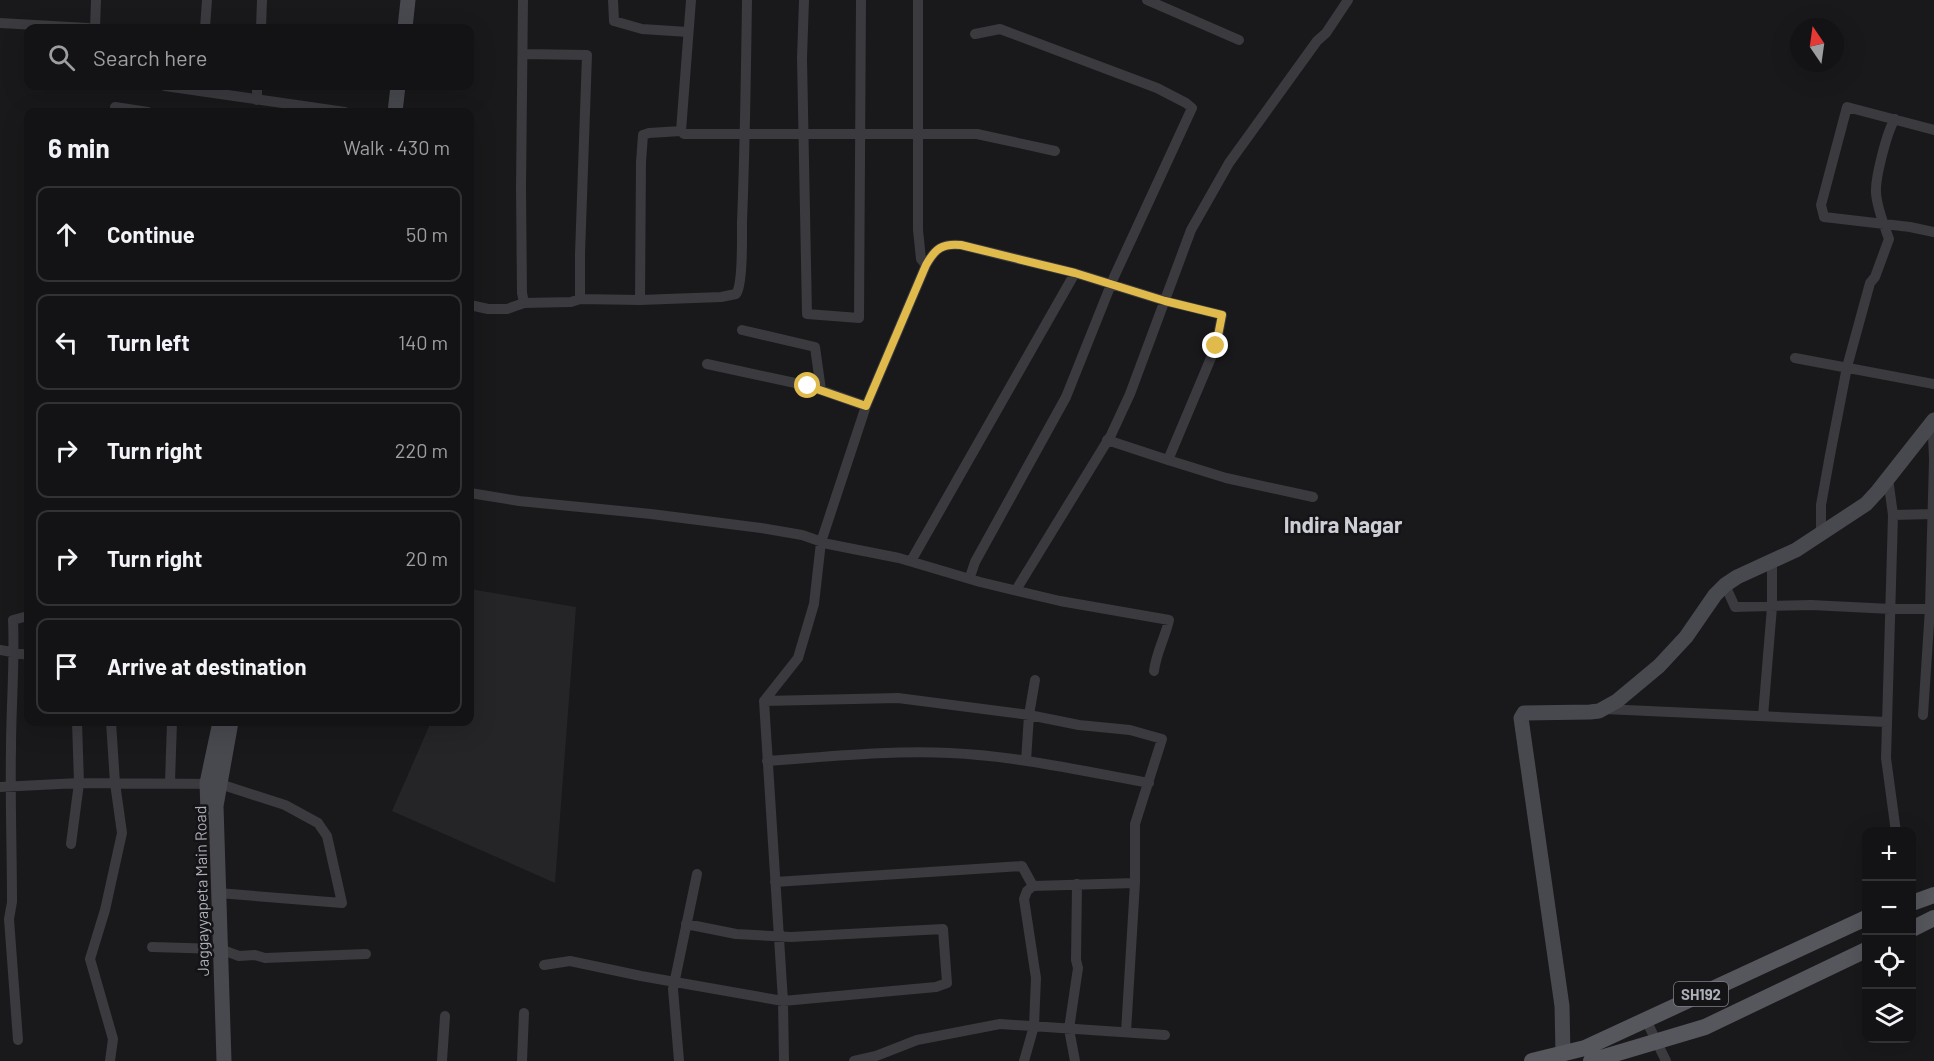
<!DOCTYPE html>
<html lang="en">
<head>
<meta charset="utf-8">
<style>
	:root { --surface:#131214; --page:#202022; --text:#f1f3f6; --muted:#9d9ea0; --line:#323234 }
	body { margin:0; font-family:Barlow,sans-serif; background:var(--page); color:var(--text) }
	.controls { position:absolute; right:18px; bottom:18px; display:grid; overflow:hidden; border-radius:12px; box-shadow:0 6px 24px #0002 }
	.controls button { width:54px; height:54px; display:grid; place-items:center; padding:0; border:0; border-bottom:2px solid var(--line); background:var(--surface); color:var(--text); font:30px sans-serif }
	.compass { position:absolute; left:1790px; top:18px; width:54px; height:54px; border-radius:50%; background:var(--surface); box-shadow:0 6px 24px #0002; rotate:347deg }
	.stop { position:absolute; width:18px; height:18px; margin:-14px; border:4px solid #e0ba4b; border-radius:50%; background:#fff }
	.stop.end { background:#e0ba4b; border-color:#fff; box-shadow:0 2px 6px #0008 }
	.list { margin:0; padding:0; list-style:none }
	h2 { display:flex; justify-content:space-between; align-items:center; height:78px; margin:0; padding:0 24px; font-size:26px }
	h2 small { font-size:20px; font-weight:400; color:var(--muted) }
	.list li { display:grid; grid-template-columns:39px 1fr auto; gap:18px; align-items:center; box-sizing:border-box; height:96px; margin:0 12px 12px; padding:0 12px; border:2px solid var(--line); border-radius:12px }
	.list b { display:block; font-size:22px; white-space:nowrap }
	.list em { font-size:20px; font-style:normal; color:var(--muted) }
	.icon { flex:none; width:33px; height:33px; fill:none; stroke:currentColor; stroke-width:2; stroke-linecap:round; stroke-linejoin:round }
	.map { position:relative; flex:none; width:1934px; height:1061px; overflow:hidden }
	.search { position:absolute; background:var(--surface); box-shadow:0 6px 24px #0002; left:24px; top:24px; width:450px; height:66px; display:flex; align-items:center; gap:15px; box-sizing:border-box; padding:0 21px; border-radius:12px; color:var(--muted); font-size:22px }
	.panel { position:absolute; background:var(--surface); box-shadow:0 6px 24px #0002; left:24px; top:108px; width:450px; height:618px; border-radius:12px }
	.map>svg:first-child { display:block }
</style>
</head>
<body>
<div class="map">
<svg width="1934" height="1061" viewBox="0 0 1934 1061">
	<rect width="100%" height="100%" fill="#19181a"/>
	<!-- built -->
	<path fill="#252427" d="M 470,589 L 576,607 L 555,883 L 392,811 L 431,722 L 470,722 Z"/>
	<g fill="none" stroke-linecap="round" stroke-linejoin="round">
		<!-- street -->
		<path stroke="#3a3a3f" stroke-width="10" d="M 523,0 L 521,188 L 522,293 L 524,303
			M 613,0 L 614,21 L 642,29 L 688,32
			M 804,0 L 802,58 L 807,314 L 859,318 L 861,0
			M 1147,0 L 1239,40
			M 0,23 L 88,28
			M 95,28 L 96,0
			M 205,28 L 207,0
			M 261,28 L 262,0
			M 523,54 L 587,55 L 580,254 L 580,299
			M 165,86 L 345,112
			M 257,100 L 257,86
			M 115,107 L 148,112
			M 1934,130 L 1847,107 L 1821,205 L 1824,217 L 1910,227 L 1934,232
			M 681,131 L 691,0
			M 926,265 C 935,249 942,243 961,245 L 1075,273 L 1165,301 L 1222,315 L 1216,346 L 1168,460 L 1107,440
			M 640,300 L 641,162 L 643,135 L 649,133 L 681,131 L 684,134 L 977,134 L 1055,151
			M 470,305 L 488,309 L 507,309 L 524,303 L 571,302 L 580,299 L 640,300 L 721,297 L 736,294 C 743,285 742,236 742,222 C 745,148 746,74 747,0
			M 742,330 L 815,347 L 821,390
			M 1795,358 L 1934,384
			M 707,364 L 809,386 L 866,406
			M 1168,460 L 1226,478 L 1313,497
			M 1888,478 L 1893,515 L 1886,758 L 1896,832
			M 470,493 L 519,501 L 651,514 L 761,528 L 802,535 L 828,544 L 899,558 L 980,582 L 1060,601 L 1169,620 C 1165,638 1156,653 1154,671
			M 1893,515 L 1934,514
			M 1821,534 L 1821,505 L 1830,455 L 1847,367 L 1870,283 L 1875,277 L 1889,239 C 1884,225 1877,208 1876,193 C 1875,178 1887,131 1895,119
			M 911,561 L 1075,273
			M 970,577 L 975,562 L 1066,397 L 1114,277 L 1192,108 L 1186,103 L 1157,88 L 1000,29 L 975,34
			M 1725,585 L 1735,607 L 1811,605 L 1891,609 L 1934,609
			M 1016,590 L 1111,435 L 1130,394 L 1191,230 L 1229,163 L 1317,41 L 1326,33 L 1348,0
			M 0,650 L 28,655
			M 764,701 L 898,698 L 1029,715 L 1079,725 L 1130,730 L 1162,739 L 1135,824 L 1135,883 L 1126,1032
			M 1604,709 L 1886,722
			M 1923,715 L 1930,608 L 1934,459 L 1933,436 L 1929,426
			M 1763,716 L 1772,607 L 1772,560
			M 767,761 C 827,757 889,750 950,753 C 1017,756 1083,771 1149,783
			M 1026,761 L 1029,715 L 1035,680
			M 170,782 L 172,722
			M 0,787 L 79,783 L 220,784 L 285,805 L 318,823 L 327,836 L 342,903 L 218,893
			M 71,844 L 79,783 L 77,722
			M 775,882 L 1022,866 L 1033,886
			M 152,947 L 220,949 L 239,956 L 255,955 L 265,958 L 366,954
			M 544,965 L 570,961 L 641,976 L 783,1001 L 936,987 L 947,983 L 943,929 L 791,937 L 736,934 L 686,924
			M 1646,1020 L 1666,1061
			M 18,1040 L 9,919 L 12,902 C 12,851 10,800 11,749 C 11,706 15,663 13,620 L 28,616
			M 110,1061 L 113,1039 L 90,959 L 105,910 L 122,833 L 115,783 L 111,722
			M 442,1061 L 445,1016
			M 522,1061 L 524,1013
			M 679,1061 L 673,989 L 697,874
			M 784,1061 L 783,1001 L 764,701 L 798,658 L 814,604 L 821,542 L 866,406 L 926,265 L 921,259 L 918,230 L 918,0
			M 854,1061 L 876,1056 L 917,1040 L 1000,1024 L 1165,1035
			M 1024,1061 L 1034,1026 L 1036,978 L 1024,899 L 1027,891 L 1033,886 L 1135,883
			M 1075,1061 L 1069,1029 L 1078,968 L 1076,960 L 1077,884"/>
		<!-- secondary -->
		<path stroke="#48494f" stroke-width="15" d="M 405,28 L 408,0
			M 395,112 L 398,86
			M 208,812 L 207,783 L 220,722
			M 1563,1054 L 1562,1006 L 1521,718 L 1524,713 L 1590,712 L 1599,711 L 1617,701 L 1659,666 L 1686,637 L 1715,595 L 1725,585 L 1737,577 L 1796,550 L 1866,504 L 1878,491 L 1934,420
			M 224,1061 L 216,806 L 231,722"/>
		<!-- primary -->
		<path stroke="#56575d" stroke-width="16" d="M 1912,903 L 1934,895
			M 1912,929 L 1934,918
			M 1532,1061 L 1585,1048 L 1866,918
			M 1591,1061 L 1705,1027 L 1866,950"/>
	</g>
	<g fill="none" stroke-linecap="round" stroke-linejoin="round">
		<!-- route -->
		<path stroke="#e0ba4b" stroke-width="8" d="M 808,386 L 866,406 L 926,265 C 935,249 942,243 961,245 L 1075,273 L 1165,301 L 1222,315 L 1216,346"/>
	</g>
	<g text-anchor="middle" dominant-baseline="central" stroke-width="5" stroke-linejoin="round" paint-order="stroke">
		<!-- shield labels -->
		<rect fill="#141315" stroke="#7e8087" stroke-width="1.5" x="1674" y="982" width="54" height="24" rx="4.5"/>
		<g font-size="15" font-weight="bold" fill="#acafb8">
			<text x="1701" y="994">SH192</text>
		</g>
		<!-- street labels -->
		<g font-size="16" fill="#acafb8" stroke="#141315">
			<text transform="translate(201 891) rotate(-91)">Jaggayyapeta Main Road</text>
		</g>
		<!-- district labels -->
		<g font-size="22" font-weight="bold" fill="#cdced5" stroke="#141315">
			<text x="1343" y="524">Indira Nagar</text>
		</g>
	</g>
</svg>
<div class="controls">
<button>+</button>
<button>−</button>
<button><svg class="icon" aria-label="locate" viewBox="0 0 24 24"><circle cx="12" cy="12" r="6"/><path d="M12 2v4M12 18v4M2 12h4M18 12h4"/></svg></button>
<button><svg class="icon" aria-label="layers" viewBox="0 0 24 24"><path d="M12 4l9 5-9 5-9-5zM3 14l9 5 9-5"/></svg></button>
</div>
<svg class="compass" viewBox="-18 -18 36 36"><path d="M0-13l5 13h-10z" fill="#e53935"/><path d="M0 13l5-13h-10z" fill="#9d9ea0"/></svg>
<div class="stop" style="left:808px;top:386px"></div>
<div class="stop end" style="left:1216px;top:346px"></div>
<div class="search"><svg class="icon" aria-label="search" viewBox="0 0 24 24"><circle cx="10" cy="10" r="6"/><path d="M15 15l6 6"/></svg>Search here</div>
<section class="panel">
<h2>6 min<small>Walk · 430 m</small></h2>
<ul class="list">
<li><svg class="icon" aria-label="ahead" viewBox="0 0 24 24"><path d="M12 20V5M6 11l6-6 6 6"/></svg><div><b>Continue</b></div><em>50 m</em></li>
<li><svg class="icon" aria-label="left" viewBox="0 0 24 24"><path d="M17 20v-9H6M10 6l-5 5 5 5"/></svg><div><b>Turn left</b></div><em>140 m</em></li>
<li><svg class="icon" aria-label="right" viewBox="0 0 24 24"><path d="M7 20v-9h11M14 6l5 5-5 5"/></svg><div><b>Turn right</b></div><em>220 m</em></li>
<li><svg class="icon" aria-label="right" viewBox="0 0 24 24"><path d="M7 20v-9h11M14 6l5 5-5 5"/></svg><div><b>Turn right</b></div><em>20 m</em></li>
<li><svg class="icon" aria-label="arrive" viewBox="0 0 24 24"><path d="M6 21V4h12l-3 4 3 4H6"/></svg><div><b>Arrive at destination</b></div></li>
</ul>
</section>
</div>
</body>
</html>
